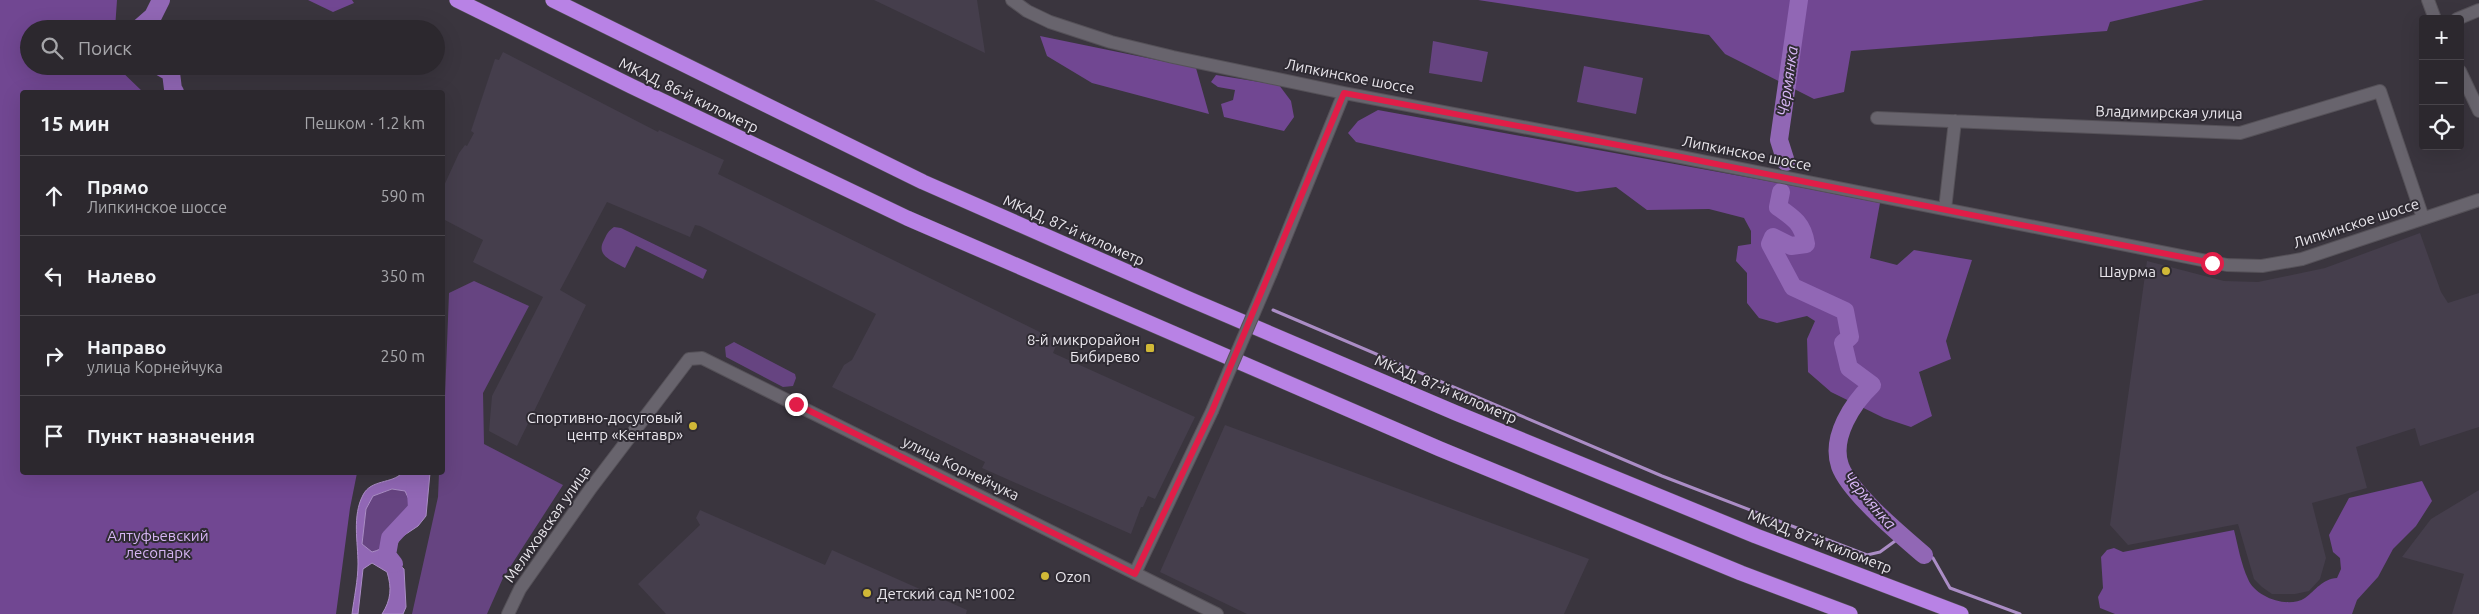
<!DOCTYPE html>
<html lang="ru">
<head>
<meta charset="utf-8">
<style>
	:root { --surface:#2c282e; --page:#38343a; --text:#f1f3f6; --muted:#a6a6aa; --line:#48444a }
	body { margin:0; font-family:Ubuntu,sans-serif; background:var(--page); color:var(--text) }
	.controls { position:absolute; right:15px; top:15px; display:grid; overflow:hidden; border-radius:5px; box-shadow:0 5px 20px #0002 }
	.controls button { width:45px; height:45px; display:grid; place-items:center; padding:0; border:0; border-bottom:1px solid var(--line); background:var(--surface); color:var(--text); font:25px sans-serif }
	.stop { position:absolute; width:15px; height:15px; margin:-11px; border:4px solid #e11d48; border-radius:50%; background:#fff }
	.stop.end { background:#e11d48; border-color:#fff; box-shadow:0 1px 5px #0008 }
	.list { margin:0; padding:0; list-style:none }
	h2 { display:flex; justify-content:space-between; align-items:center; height:65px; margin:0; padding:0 20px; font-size:21px }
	h2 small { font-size:16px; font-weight:400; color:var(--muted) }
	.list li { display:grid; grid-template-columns:32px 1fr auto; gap:15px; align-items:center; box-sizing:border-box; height:80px; padding:0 20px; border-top:1px solid var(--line) }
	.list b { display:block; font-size:19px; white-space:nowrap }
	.list p { margin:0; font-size:16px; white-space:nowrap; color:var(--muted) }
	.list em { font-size:16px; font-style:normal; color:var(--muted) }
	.icon { flex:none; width:28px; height:28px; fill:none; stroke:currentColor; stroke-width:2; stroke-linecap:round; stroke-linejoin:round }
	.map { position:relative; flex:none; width:2479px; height:614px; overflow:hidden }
	.search { position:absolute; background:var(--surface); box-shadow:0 5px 20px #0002; left:20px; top:20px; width:425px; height:55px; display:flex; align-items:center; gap:12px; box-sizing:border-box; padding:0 18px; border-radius:28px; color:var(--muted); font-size:19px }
	.panel { position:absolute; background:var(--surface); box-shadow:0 5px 20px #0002; left:20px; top:90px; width:425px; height:385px; border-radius:5px }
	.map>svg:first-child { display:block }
</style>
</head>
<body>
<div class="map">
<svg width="2479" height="614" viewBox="0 0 2479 614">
	<rect width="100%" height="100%" fill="#3a353e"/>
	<!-- built -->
	<path fill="#453e4c" d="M 874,0 L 977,0 L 985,53 Z
		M 503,52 L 658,132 L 659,130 L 724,160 L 718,174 L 1058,341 L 1053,353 L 1195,417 L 1155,499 L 1148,496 L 1143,507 L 1141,507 L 1131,534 L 982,468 L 985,462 L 832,387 L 844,365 L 852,360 L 876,314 L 700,226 L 695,225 L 690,237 L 607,202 L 560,290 L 586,305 L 517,446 L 489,431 L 492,396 L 543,297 L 473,262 L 483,240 L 443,219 L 442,190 L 459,153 L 465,145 L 467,146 L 474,133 L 471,131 L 495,59 L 499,60 Z
		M 2420,233 L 2441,292 L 2448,303 L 2479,293 L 2479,427 L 2420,446 L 2415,428 L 2356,447 L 2367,488 L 2312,503 L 2326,558 L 2320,579 L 2309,591 L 2295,594 L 2272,594 L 2262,587 L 2254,579 L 2238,524 L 2128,545 L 2110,525 L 2147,261 L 2224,281 L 2258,282 L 2325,268 Z
		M 1225,425 L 1589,559 L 1564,614 L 1247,614 L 1160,572 Z
		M 2479,490 L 2479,614 L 2452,614 L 2464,574 L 2402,557 L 2431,519 Z
		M 700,510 L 825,565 L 832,550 L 967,610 L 966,614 L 666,614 L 638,584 L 700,525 L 696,518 Z"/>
	<!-- green -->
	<path fill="#664481" d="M 1433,41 L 1488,52 L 1482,82 L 1429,73 Z
		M 1584,66 L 1643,78 L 1636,114 L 1577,102 Z
		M 614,227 L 621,228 L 707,270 L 703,279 L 636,246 L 625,268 C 613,261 595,256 604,240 C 607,234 608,231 614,227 Z
		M 474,281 L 529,306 L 483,393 L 484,444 L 563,485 L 503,578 L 487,614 L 412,614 L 438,497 L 439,473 L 442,472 L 449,293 Z
		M 734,342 L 795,374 L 796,378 L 793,386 L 783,387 L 726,357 L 725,347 Z
		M 393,489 L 405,491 L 412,506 C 405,527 395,546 372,552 L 362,544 L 366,509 L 373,496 Z"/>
	<!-- forest -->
	<path fill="#714792" d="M 0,0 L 117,0 L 115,29 L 29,29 L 29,66 L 116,66 L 143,92 L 22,92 L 22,472 L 357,473 L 350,508 L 336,614 L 0,614 Z
		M 308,0 L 352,0 L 354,3 L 333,12 Z
		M 1478,0 L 2204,0 L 2110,22 L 2107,31 L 1851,51 L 1844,92 L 1814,99 L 1725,54 L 1709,35 Z
		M 1040,36 L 1196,68 L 1209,114 L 1092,83 L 1047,56 Z
		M 1216,75 L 1279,85 L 1291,101 L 1294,117 L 1284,131 L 1224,117 L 1221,104 L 1233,100 L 1235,90 L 1218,87 L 1211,82 Z
		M 1378,110 L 1784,184 L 1880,203 L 1870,258 L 1897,265 L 1914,250 L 1972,260 L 1946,341 L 1951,359 L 1919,372 L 1932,416 L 1911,427 L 1884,418 L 1831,392 L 1808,372 L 1807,339 L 1815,321 L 1807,316 L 1777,323 L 1759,318 L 1747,303 L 1747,273 L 1736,261 L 1738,246 L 1751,244 L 1751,231 L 1744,218 L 1709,209 L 1647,210 L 1616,187 L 1577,192 L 1356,142 L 1348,133 L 1358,121 Z
		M 2422,481 L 2432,501 L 2416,526 L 2393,549 L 2378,577 L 2357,600 L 2352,614 L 2115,614 L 2100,608 L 2098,597 L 2103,588 L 2101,557 L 2107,550 L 2114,548 L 2123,552 L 2234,530 C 2238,546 2241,564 2248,579 C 2255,597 2288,609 2305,598 C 2316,590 2322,579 2337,578 L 2341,569 L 2340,558 L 2333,552 L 2329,535 L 2349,498 Z"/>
	<!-- water -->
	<path fill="#9167b5" stroke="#ab8dc6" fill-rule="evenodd" d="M 402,473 L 430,473 L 426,516 L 418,526 L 400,538 L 393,553 L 396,562 L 404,569 L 406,607 L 403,614 L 382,614 C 391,600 392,588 387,572 L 372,563 L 363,569 L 358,614 L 352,614 C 354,598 358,580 358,564 C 358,542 352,516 363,495 C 371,479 392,484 402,473 ZM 392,489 L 405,491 L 412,506 C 405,527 395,546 372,552 L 362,544 L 366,509 L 373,496 Z"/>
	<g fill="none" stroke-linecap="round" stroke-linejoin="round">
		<!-- stream -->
		<path stroke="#ab8dc6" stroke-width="3" d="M 1273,310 L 1662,476 L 1867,555 L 1880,552 L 1902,536
			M 1924,555 L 1933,558 L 1950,588 L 2020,614"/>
		<!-- river -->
		<path stroke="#9167b5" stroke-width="18" d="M 138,29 L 153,16 L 161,0
			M 159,66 L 171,73 L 173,89 L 175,92
			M 1786,162 L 1779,140 L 1799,0
			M 1781,192 L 1778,207 C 1794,218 1803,224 1806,244 L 1791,246 L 1773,237 L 1770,244 L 1793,287 L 1845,311 L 1850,337 L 1843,343 L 1849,368 L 1872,385 C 1853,403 1830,437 1840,466 C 1850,493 1902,536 1924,555
			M 394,564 L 387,555 L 390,538 L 417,509 L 415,472"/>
		<defs>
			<path id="minor" d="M 1012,0 L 1027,11 L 1050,22 L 1111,42 L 1173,57 L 1344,93 L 1676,156 L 2227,265 L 2262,266 L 2302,259 L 2479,200
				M 2428,0 L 2435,19
				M 2457,19 L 2479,10
				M 2460,71 L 2479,111
				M 1877,118 L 2240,133 L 2380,91 L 2423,218
				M 1945,209 L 1955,121
				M 1271,273 L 1344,93
				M 1135,573 L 1212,411
				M 508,614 L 520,589 L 591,488 L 689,359 L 702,358 L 1217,614"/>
			<path id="highway" d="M 457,0 L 631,86 L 907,218 L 1440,449 L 1741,573 L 1850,614
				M 553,0 L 923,182 L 1189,299 L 1456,413 L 1756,536 L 1961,614"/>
		</defs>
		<!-- minor casing -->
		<use href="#minor" stroke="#555158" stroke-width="14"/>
		<!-- highway casing -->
		<use href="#highway" stroke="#555158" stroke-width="16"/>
		<!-- minor -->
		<use href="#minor" stroke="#68646d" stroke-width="12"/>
		<!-- highway -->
		<use href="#highway" stroke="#b882e5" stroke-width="15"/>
		<defs>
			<path id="minor-bridge" d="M 1212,411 L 1271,273"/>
		</defs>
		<!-- minor-bridge casing -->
		<use href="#minor-bridge" stroke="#555158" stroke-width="14" stroke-linecap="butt"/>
		<!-- minor-bridge -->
		<use href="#minor-bridge" stroke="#68646d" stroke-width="12"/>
	</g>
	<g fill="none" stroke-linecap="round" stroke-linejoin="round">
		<!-- route -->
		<path stroke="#e11d48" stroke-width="6" d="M 796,404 L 1135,574 L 1212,411 L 1344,93 L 1676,156 L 2212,263"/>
	</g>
	<!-- markers -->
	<g fill="#d0b837" stroke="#2f2b33" stroke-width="2">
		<circle cx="2166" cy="271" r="5"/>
		<rect x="1145" y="343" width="10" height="10" rx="2.5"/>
		<circle cx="693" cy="426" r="5"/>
		<circle cx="1045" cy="576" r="5"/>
		<circle cx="867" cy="593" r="5"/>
	</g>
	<g text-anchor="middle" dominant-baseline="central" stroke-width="4" stroke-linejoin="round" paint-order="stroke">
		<!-- street labels -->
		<g font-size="15" fill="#e9e6ec" stroke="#2f2b33">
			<text transform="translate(1350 76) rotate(11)">Липкинское шоссе</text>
			<text transform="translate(689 95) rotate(26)">МКАД, 86-й километр</text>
			<text transform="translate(2169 112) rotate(1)">Владимирская улица</text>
			<text transform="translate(1747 153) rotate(11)">Липкинское шоссе</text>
			<text transform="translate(2356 223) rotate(-18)">Липкинское шоссе</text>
			<text transform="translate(1074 230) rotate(24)">МКАД, 87-й километр</text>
			<text transform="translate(1446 389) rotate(23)">МКАД, 87-й километр</text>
			<text transform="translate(961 468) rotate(26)">улица Корнейчука</text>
			<text transform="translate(547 524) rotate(-55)">Мелиховская улица</text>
			<text transform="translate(1820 541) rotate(21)">МКАД, 87-й километр</text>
		</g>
		<!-- poi labels -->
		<g font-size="15" fill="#e9e6ec" stroke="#2f2b33" text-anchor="end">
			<text x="2156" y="271">Шаурма</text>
			<text x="1140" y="339">8-й микрорайон<tspan x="1140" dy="17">Бибирево</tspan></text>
			<text x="683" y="417">Спортивно-досуговый<tspan x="683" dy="17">центр «Кентавр»</tspan></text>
			<text x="1055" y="576" text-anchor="start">Ozon</text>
			<text x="877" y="593" text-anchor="start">Детский сад №1002</text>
		</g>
		<!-- park labels -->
		<g font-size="15" fill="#d6b5f3" stroke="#2f2b33">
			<text x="158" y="535">Алтуфьевский<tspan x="158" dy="17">лесопарк</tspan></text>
		</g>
		<!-- water labels -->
		<g font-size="16" font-style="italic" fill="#dab9f8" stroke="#2f2b33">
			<text transform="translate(1787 81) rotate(-82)">Чермянка</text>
			<text transform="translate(1870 500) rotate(49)">Чермянка</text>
		</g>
	</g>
</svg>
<div class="controls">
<button>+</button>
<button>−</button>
<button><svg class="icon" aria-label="locate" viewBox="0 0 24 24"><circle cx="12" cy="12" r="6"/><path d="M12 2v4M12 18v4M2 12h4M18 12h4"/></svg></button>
</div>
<div class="stop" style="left:2212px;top:263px"></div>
<div class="stop end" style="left:796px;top:404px"></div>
<div class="search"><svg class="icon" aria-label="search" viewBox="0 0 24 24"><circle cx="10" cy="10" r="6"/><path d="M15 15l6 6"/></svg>Поиск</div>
<section class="panel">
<h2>15 мин<small>Пешком · 1.2 km</small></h2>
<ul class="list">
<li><svg class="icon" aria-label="ahead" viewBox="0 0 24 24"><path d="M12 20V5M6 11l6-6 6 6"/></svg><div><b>Прямо</b><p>Липкинское шоссе</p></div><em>590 m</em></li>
<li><svg class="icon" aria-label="left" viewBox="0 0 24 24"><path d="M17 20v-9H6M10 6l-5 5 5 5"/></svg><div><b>Налево</b></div><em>350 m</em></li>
<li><svg class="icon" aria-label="right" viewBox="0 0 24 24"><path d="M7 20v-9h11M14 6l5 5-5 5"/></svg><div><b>Направо</b><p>улица Корнейчука</p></div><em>250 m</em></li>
<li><svg class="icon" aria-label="arrive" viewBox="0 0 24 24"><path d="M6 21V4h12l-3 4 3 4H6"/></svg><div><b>Пункт назначения</b></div></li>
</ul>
</section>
</div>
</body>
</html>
